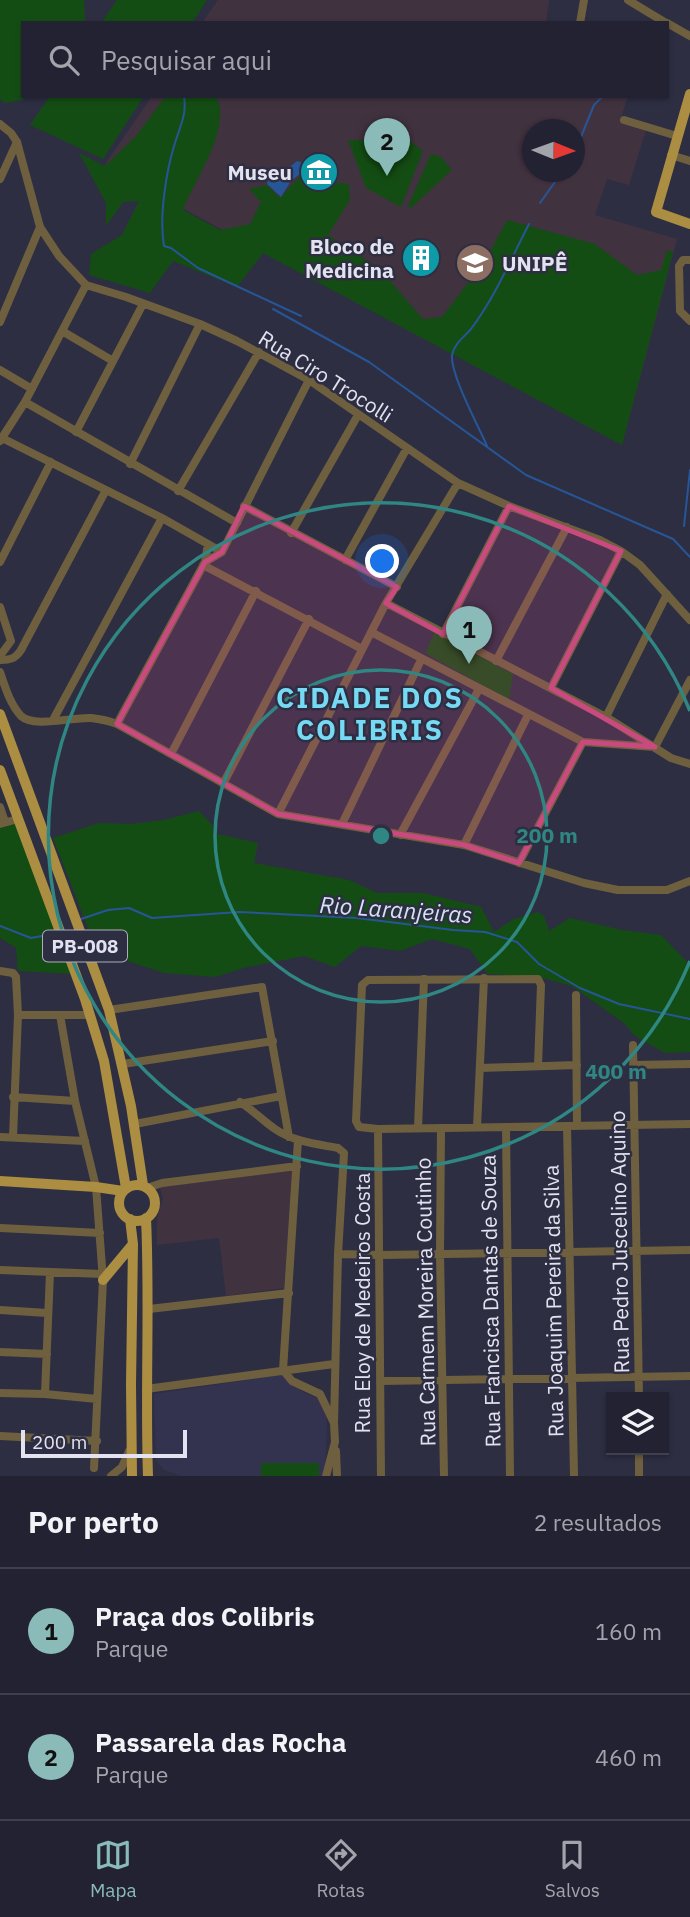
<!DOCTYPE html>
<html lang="pt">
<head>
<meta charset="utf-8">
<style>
	:root { --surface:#222232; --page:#2a2a3a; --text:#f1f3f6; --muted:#a2a4ac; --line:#3f3f4d; --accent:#8bbbb9 }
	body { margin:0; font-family:"IBM Plex Sans",sans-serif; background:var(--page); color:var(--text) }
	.controls { position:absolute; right:21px; bottom:21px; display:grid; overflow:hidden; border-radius:0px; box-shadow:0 2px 5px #0004 }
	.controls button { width:63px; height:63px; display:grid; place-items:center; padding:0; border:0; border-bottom:2px solid var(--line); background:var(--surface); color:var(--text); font:35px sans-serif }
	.compass { position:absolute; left:522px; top:119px; width:63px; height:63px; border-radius:50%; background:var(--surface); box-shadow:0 2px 5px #0004; rotate:91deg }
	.scale { position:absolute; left:21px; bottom:18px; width:166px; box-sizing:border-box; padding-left:7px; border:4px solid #e2e2f0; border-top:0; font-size:19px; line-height:24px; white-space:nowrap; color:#e2e2f0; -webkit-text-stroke:5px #2e2e43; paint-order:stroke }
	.you { position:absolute; left:383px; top:562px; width:24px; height:24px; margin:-18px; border:5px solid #fff; border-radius:50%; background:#1a73e8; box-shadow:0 0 0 10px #1a73e833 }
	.badge { display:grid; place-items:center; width:46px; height:46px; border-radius:50%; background:var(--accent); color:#111; font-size:23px; font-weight:700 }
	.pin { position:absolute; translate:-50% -58px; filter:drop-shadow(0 2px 4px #0008) }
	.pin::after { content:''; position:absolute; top:37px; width:24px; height:21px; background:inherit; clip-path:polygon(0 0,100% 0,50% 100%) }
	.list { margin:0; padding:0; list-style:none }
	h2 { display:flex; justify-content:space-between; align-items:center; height:91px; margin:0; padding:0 28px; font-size:30px }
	h2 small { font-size:23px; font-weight:400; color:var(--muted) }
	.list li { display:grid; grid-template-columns:46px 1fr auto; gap:21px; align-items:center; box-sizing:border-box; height:126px; padding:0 28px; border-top:2px solid var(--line) }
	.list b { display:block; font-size:26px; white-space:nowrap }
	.list p { margin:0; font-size:23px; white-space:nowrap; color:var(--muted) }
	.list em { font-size:23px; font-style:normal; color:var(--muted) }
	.icon { flex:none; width:38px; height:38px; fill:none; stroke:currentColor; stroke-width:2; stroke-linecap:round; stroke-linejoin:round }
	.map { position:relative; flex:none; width:690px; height:1476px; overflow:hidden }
	.search { position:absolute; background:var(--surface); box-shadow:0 2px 5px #0004; left:21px; right:21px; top:21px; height:77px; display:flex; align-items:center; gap:18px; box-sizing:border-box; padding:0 24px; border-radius:0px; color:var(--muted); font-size:26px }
	.sheet { height:343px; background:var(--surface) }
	nav { display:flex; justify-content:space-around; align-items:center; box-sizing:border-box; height:98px; border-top:2px solid var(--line); background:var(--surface); font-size:19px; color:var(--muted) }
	nav a { display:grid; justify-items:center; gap:4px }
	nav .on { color:var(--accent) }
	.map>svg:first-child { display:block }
</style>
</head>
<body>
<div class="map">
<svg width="690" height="1476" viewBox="0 0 690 1476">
	<rect width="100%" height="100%" fill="#2e2e43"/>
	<!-- built -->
	<path fill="#34334f" d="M 281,1375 L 305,1393 L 323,1400 L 327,1423 L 325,1476 L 182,1476 L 164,1470 L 156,1460 L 154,1394 Z"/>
	<!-- education -->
	<path fill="#413240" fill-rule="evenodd" d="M 218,0 L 549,0 L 546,23 L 202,23 Z
		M 152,96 L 628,96 L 620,121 L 646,130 L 629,185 L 607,179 L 595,215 L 677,239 L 622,445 L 104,166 ZM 532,130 L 574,130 L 574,172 L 532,172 Z
		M 292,1170 L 284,1288 L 226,1296 L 219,1238 L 157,1245 L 157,1218 L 163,1198 L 159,1186 Z"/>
	<!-- green -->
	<path fill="#144d13" d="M 0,0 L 84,0 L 85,23 L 23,23 L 23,96 L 26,96 L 22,100 L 5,103 L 0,99 Z
		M 117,0 L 207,0 L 192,23 L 101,23 Z
		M 50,96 L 144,96 L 103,159 L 30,125 Z
		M 166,96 L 216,96 C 233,127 194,181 183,210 L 220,230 L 250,224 L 261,202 L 249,189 L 267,185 L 280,198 L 307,169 L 319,181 L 349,184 L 350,200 L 328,235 L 379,268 L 423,319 L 442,317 L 486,259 L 507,220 L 595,244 L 637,275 L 661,270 L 667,250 L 673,252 L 622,445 L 263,253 L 237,287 L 173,261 L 150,293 L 89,275 L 91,254 L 122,235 L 139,201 L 123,202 L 106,226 L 106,203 L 79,153 L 105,166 L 136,136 Z
		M 348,140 L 410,141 L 423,151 L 401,207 L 366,188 Z
		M 431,154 L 441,157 L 452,170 L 411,208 L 408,206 Z
		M 435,632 L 513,674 L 509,700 L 425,653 Z
		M 199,811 L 213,826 L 214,844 L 217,834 L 258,843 L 254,863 L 349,880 L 377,893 L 423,893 L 481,907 L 494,932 L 514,919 L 538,912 L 544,916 L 549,931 L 570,918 L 622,930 L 661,935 L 690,965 L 690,1052 L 665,1053 L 635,1036 L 625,1024 L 572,986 L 539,977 L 488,974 L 470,949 L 432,939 L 400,951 L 361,946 L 335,967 L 304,956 L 247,967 L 215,977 L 164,973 L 97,951 L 53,838 L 99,823 L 131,824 L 164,820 Z
		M 17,823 L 76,974 L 18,971 L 16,948 L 0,938 L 0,828 Z
		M 261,1463 L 319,1463 L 319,1476 L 261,1476 Z"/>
	<!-- water -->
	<path fill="#265697" d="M 297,161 L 305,163 L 301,173 L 291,181 L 281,197 L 267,184 L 270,171 L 291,166 Z"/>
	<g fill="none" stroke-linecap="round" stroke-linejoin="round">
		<!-- stream -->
		<path stroke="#265697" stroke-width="2" d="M 184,96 C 187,115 180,126 175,143 C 166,171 159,217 164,246 L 171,248 L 198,268 L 301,316
			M 574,154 L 594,105 L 603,96
			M 540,203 L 562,172
			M 273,309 L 369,362 L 526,475 L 673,539 L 690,557
			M 487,446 C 479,427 450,374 452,355 C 454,344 464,337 471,329 C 495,297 511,259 529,224
			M 684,526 L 690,470
			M 81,919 L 108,910 L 129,908 L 152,918 L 239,912 L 357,918 L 453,930 L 485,932 L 517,942 L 539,964 L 580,988 L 619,1004 L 690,1019
			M 0,926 L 31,938 L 47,935"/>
		<!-- minor -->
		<path stroke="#6e603e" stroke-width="8" d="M 628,0 L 666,23
			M 580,23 L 584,0
			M 667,23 L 690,36
			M 624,120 L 677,136
			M 0,124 L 11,133 L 17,142 L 40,227 L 59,256 L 86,285 L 126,297 L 200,324 L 237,341 L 309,380 L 458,483 L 509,506 L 600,540 L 621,551 L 640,565 L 690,620
			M 671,155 L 690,161
			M 0,179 L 17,142
			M 690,260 L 683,260 L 679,266 L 680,311 L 690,321
			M 0,322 L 40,227
			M 62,331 L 113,361
			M 0,370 L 32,389
			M 25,402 L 237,523
			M 76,432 L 143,304
			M 2,438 L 162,518 L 222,552
			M 0,441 L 25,402 L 86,285
			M 130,464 L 200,324
			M 178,491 L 259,352
			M 244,506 L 397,587
			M 291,533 L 358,415
			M 345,560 L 407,448
			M 0,562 L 51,462
			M 205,562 L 222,552 L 309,380
			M 203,565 L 362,649
			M 386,603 L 606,717 L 671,758 L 690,764
			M 0,607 L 11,641 L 0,656
			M 371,632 L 583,742 L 655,747 L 690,680
			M 443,634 L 509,506
			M 0,660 C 10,660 15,659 21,650 L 106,490
			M 496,661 L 567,527
			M 0,672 C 5,687 10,704 21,716 C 34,728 72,717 91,718 C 100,719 109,721 117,724 L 278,814 L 464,845 L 584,883 L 618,890 L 667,890 L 690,881
			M 551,688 L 621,551
			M 606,717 L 667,594
			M 53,720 L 162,518
			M 117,724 L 205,562 L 208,544
			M 171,754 L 256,591
			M 223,784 L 309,619
			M 0,807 L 5,822
			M 278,814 L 386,603 L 458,483
			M 0,824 L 18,819
			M 342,824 L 421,660
			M 400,835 L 479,689
			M 464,845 L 528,715
			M 519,863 L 583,742
			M 0,971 L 13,973 L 16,977 L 18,1015 L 13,1137
			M 576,995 L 577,1126
			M 109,1010 L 262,987 L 289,1137
			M 18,1015 L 60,1015 L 75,1101 L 96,1187 L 103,1280 L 94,1468
			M 60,1015 L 90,1015
			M 633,1045 L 639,1397
			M 123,1064 L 273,1041
			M 633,1065 L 690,1064
			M 538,1066 L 541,985 L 538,979 L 368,980 L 362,985 L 356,1121 L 359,1127 L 378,1129 L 690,1124
			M 480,1068 L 577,1065
			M 13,1097 L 75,1101
			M 240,1102 C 253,1110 263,1121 275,1129 C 294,1142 317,1144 338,1148 L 344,1153 L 338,1254 L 334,1423
			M 135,1124 L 281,1096
			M 567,1126 L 574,1476
			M 477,1127 L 484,978
			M 506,1127 L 510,1476
			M 418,1128 L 424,979
			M 441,1128 L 440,1254 L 444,1476
			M 378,1129 L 381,1476
			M 0,1137 L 85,1141
			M 147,1188 L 162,1183 L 297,1166
			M 0,1228 L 100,1233
			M 338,1254 L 380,1255 L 690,1250
			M 0,1270 L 102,1274
			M 149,1309 L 289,1293
			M 0,1310 L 47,1313
			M 0,1352 L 47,1354
			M 283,1370 L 298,1140
			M 283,1370 L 292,1381 L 320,1394 L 334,1423 L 335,1442 L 326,1476
			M 380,1381 L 690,1376
			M 146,1389 L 334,1364
			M 0,1393 L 45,1394 L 97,1399
			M 45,1394 L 50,1272
			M 0,1436 L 97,1441
			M 639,1450 L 639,1476
			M 336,1451 L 337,1476
			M 111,1476 L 122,1467 L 129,1451"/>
		<!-- major -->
		<path stroke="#ab8e42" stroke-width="10" d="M 690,94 L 656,212 L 690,224
			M 0,714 L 109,1010 L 131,1106 L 143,1185
			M 0,770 L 85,999 L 104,1061 L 126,1188
			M 0,1181 L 96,1187 L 123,1191
			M119 1203a18 18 0 1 1 36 0a18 18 0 1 1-36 0Z
			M 146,1218 C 150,1304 145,1390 148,1476
			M 130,1219 L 133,1244 L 131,1385 L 132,1476
			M 103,1280 L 133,1244"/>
	</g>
	<!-- marked area -->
	<path fill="#ca4a80" fill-opacity="0.2" stroke="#ca4a80" stroke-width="5" stroke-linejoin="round" d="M 244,506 L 397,587 L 386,603 L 443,634 L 509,506 L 621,551 L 551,688 L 655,747 L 583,742 L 519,863 L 464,845 L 278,814 L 117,724 L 205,562 L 222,552 Z"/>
	<!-- distance rings -->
	<g fill="none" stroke="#2f8682" stroke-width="3.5">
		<circle cx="381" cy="836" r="166"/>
		<path d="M690 961A333 333 0 1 1 690 711"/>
	</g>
	<!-- icons -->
	<defs>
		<symbol id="museum-disc" viewBox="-11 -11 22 22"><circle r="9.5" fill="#0f9aa8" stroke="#2e2e43"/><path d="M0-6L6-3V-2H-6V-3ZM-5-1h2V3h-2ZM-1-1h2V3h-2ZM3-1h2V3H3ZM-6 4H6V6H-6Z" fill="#fff"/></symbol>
		<symbol id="building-disc" viewBox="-11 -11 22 22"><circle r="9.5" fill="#0f9aa8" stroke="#2e2e43"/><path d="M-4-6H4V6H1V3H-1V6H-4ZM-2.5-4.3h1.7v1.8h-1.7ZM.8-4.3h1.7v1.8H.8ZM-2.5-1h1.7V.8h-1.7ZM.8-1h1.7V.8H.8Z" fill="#fff"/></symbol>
		<symbol id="university-disc" viewBox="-11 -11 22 22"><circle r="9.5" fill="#8d6e63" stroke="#2e2e43"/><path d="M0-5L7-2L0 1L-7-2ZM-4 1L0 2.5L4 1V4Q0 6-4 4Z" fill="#fff"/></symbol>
	</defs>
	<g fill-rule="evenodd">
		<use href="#museum-disc" x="297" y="150" width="44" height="44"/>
		<use href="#building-disc" x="399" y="236" width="44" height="44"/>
		<use href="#university-disc" x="453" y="241" width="44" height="44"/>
	</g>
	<g text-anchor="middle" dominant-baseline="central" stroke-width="5" stroke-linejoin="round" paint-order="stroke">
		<!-- shield labels -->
		<rect fill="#2e2e43" stroke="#acacbc" stroke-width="2" x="43" y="930.5" width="84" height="31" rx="5"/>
		<g font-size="19" font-weight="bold" fill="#e2e2f0">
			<text x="85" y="946">PB-008</text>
		</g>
		<!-- poi labels -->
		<g font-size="21" font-weight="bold" fill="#e2e2f0" stroke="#2e2e43" text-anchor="end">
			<text x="292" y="172">Museu</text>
			<text x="394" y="246">Bloco de<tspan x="394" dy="24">Medicina</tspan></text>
			<text x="502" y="263" text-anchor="start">UNIPÊ</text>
		</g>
		<!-- street labels -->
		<g font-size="21" fill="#e2e2f0" stroke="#2e2e43">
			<text transform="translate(326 376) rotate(32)">Rua Ciro Trocolli</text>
			<text transform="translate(619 1242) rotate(-91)">Rua Pedro Juscelino Aquino</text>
			<text transform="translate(490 1301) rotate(-91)">Rua Francisca Dantas de Souza</text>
			<text transform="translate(553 1301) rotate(-91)">Rua Joaquim Pereira da Silva</text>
			<text transform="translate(425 1302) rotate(-91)">Rua Carmem Moreira Coutinho</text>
			<text transform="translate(362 1303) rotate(-90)">Rua Eloy de Medeiros Costa</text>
		</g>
		<!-- water labels -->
		<g font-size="23" font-style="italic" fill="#d4e2f5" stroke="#2e2e43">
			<text transform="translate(396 909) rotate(4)">Rio Laranjeiras</text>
		</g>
		<!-- district labels -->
		<g font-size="28" font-weight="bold" letter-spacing="2" fill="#77daf4" stroke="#2e2e43">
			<text x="370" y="697">CIDADE DOS<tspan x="370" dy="32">COLIBRIS</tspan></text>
		</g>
	</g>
	<circle cx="381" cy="836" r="10" fill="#2f8682" stroke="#2e2e43" stroke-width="3.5"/>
	<g font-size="21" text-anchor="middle" font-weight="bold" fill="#2f8682" stroke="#2e2e43" stroke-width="5" stroke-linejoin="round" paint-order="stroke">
		<text x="547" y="843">200 m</text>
		<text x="616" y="1079">400 m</text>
	</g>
</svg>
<div class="controls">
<button><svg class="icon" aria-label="layers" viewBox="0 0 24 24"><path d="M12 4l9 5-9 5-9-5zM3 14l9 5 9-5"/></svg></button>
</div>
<svg class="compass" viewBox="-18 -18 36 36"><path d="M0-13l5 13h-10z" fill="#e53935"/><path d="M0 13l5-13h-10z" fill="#a2a4ac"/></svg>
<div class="scale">200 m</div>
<div class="you"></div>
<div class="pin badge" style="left:469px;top:664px">1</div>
<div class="pin badge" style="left:387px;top:176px">2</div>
<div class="search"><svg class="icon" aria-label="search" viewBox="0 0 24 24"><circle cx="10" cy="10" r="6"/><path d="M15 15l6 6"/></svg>Pesquisar aqui</div>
</div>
<section class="sheet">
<h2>Por perto<small>2 resultados</small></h2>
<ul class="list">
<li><span class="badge">1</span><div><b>Praça dos Colibris</b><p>Parque</p></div><em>160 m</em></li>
<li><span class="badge">2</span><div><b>Passarela das Rocha</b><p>Parque</p></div><em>460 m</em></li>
</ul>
</section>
<nav>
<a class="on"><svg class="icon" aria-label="map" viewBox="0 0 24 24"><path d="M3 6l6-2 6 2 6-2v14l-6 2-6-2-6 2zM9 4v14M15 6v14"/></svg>Mapa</a>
<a><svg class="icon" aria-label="directions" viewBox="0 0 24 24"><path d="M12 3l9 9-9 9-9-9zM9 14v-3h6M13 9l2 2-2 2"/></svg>Rotas</a>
<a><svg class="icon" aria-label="saved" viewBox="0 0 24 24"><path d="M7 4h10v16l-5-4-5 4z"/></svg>Salvos</a>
</nav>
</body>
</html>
